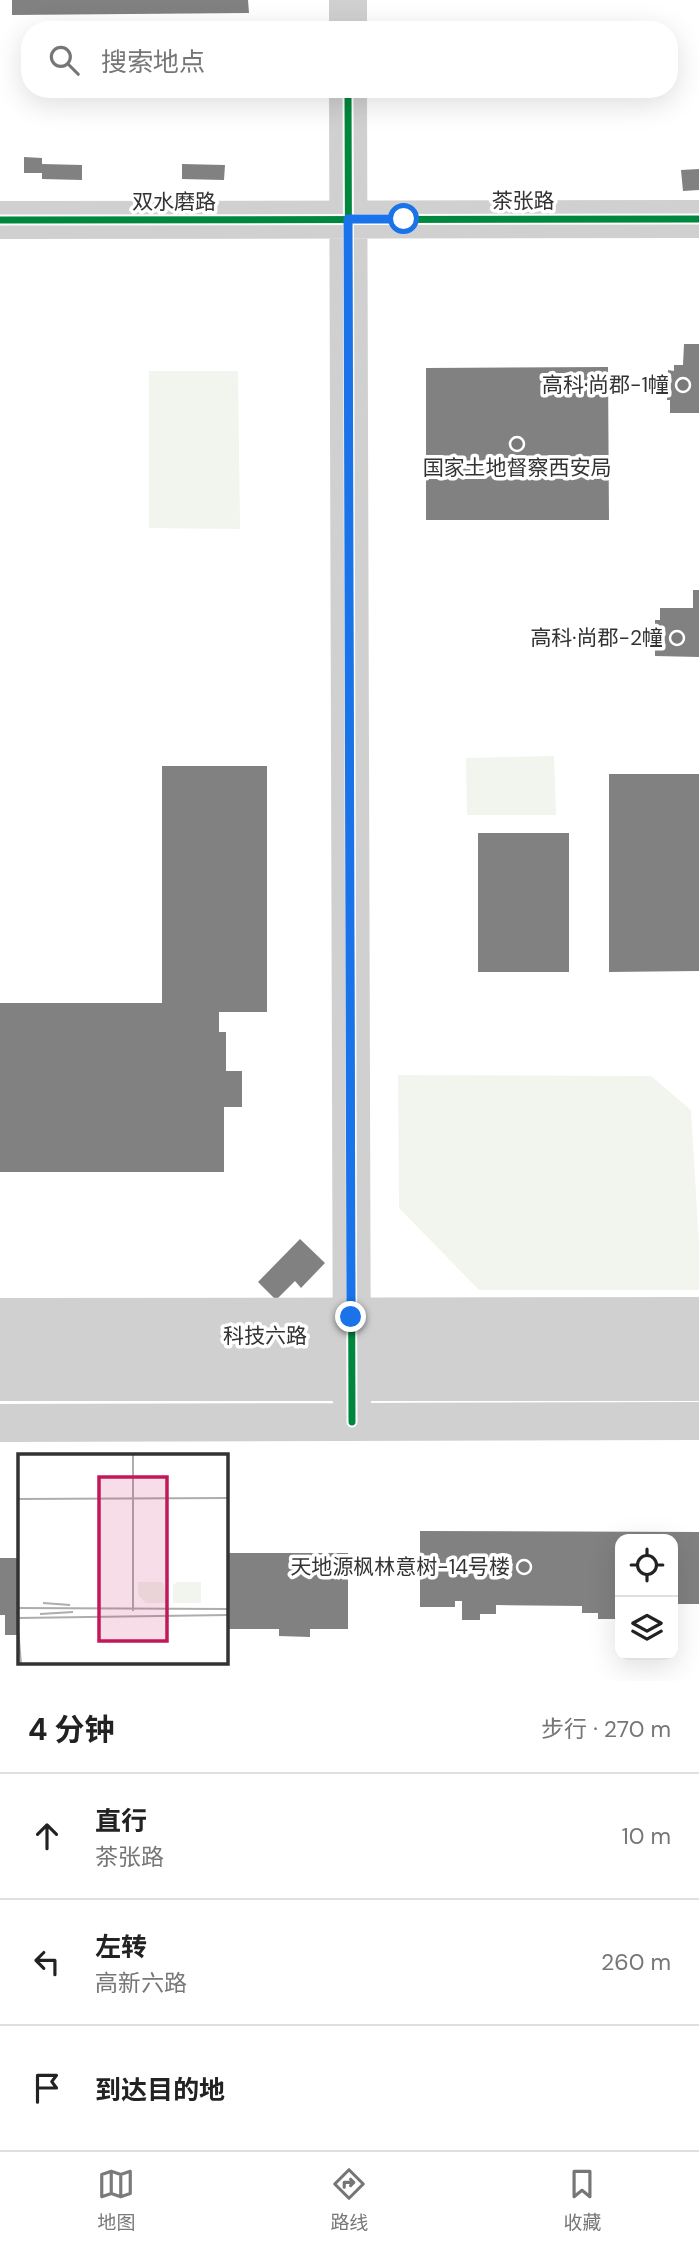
<!DOCTYPE html>
<html lang="zh">
<head>
<meta charset="utf-8">
<style>
	:root { --surface:#fff; --page:#f6f6f6; --text:#222; --muted:#767676; --line:#e0e0e0; --accent:#7a7a7a }
	body { margin:0; font-family:"DM Sans","Noto Sans SC",sans-serif; background:var(--page); color:var(--text) }
	.controls { position:absolute; right:21px; bottom:21px; display:grid; overflow:hidden; border-radius:14px; box-shadow:0 7px 28px #0002 }
	.controls button { width:63px; height:63px; display:grid; place-items:center; padding:0; border:0; border-bottom:2px solid var(--line); background:var(--surface); color:var(--text); font:35px sans-serif }
	.stop { position:absolute; width:21px; height:21px; margin:-16px; border:5px solid #1a73e8; border-radius:50%; background:#fff }
	.stop.end { background:#1a73e8; border-color:#fff; box-shadow:0 2px 7px #0008 }
	.list { margin:0; padding:0; list-style:none }
	h2 { display:flex; justify-content:space-between; align-items:center; height:91px; margin:0; padding:0 28px; font-size:30px }
	h2 small { font-size:23px; font-weight:400; color:var(--muted) }
	.list li { display:grid; grid-template-columns:46px 1fr auto; gap:21px; align-items:center; box-sizing:border-box; height:126px; padding:0 28px; border-top:2px solid var(--line) }
	.list b { display:block; font-size:26px; white-space:nowrap }
	.list p { margin:0; font-size:23px; white-space:nowrap; color:var(--muted) }
	.list em { font-size:23px; font-style:normal; color:var(--muted) }
	.icon { flex:none; width:38px; height:38px; fill:none; stroke:currentColor; stroke-width:2; stroke-linecap:round; stroke-linejoin:round }
	.map { position:relative; flex:none; width:699px; height:1681px; overflow:hidden }
	.search { position:absolute; background:var(--surface); box-shadow:0 7px 28px #0002; left:21px; right:21px; top:21px; height:77px; display:flex; align-items:center; gap:18px; box-sizing:border-box; padding:0 24px; border-radius:28px; color:var(--muted); font-size:26px }
	.sheet { height:469px; background:var(--surface) }
	nav { display:flex; justify-content:space-around; align-items:center; box-sizing:border-box; height:98px; border-top:2px solid var(--line); background:var(--surface); font-size:19px; color:var(--muted) }
	nav a { display:grid; justify-items:center; gap:4px }
	nav .on { color:var(--accent) }
	.map>svg:first-child { display:block }
</style>
</head>
<body>
<div class="map">
<svg width="699" height="1681" viewBox="0 0 699 1681">
	<rect width="100%" height="100%" fill="#fff"/>
	<!-- green -->
	<path fill="#f1f5ed" d="M 149,371 L 238,371 L 240,529 L 149,528 Z
		M 554,756 L 556,815 L 467,815 L 466,758 Z
		M 398,1075 L 651,1076 L 691,1110 L 699,1245 L 699,1290 L 479,1290 L 399,1208 Z"/>
	<!-- building -->
	<path fill="#818181" d="M 12,0 L 248,0 L 249,13 L 12,15 Z
		M 24,157 L 42,158 L 42,164 L 82,165 L 82,180 L 42,179 L 42,173 L 24,173 Z
		M 182,164 L 225,165 L 224,180 L 182,179 Z
		M 699,169 L 699,190 L 683,191 L 681,170 Z
		M 684,344 L 699,344 L 699,413 L 670,413 L 670,400 L 667,400 L 668,370 L 674,371 L 674,365 L 683,365 Z
		M 608,367 L 609,520 L 426,520 L 426,368 Z
		M 693,590 L 699,590 L 699,657 L 655,656 L 655,620 L 660,620 L 660,608 L 693,608 Z
		M 162,766 L 267,766 L 267,1012 L 219,1012 L 219,1032 L 226,1032 L 226,1071 L 242,1071 L 242,1107 L 224,1107 L 224,1172 L 0,1172 L 0,1003 L 162,1003 Z
		M 609,774 L 699,774 L 699,971 L 609,972 Z
		M 478,833 L 569,833 L 569,972 L 478,972 Z
		M 300,1239 L 325,1263 L 301,1288 L 295,1281 L 276,1300 L 258,1282 Z
		M 420,1531 L 699,1532 L 699,1604 L 673,1604 L 673,1539 L 620,1539 L 620,1602 L 616,1602 L 616,1619 L 598,1619 L 598,1613 L 582,1613 L 582,1606 L 496,1605 L 496,1614 L 480,1614 L 480,1620 L 462,1620 L 462,1601 L 455,1601 L 455,1607 L 420,1607 L 420,1576 L 428,1576 L 428,1558 L 420,1558 Z
		M 226,1553 L 348,1553 L 348,1629 L 310,1629 L 310,1637 L 279,1636 L 279,1629 L 226,1629 Z
		M 0,1558 L 19,1558 L 19,1635 L 5,1635 L 5,1615 L 0,1615 Z"/>
	<g fill="none" stroke-linecap="round" stroke-linejoin="round">
		<!-- secondary -->
		<path stroke="#d0d0d0" stroke-width="38" d="M 348,30 L 348,0
			M 348,89 L 352,1422
			M 0,220 L 699,219
			M 0,1317 L 699,1316
			M 0,1354 L 699,1352
			M 0,1382 L 699,1382
			M 0,1423 L 699,1421"/>
		<defs>
			<path id="cycleway" d="M 348,89 L 352,1422
				M 0,220 L 699,219"/>
		</defs>
		<!-- cycleway casing -->
		<use href="#cycleway" stroke="#fff" stroke-width="11"/>
		<!-- cycleway -->
		<use href="#cycleway" stroke="#00873e" stroke-width="7"/>
	</g>
	<g fill="none" stroke-linecap="round" stroke-linejoin="round">
		<!-- route -->
		<path stroke="#1a73e8" stroke-width="9" d="M 351,1317 L 348,219 L 404,219"/>
	</g>
	<!-- markers -->
	<g fill="#7a7a7a" stroke="#fff" stroke-width="2.5">
		<circle cx="683" cy="385" r="7"/>
		<circle cx="517" cy="444" r="7"/>
		<circle cx="677" cy="638" r="7"/>
		<circle cx="524" cy="1567" r="7"/>
	</g>
	<g text-anchor="middle" dominant-baseline="central" stroke-width="7" stroke-linejoin="round" paint-order="stroke">
		<!-- street labels -->
		<g font-size="21" fill="#333" stroke="#fff">
			<text x="523" y="201">茶张路</text>
			<text x="174" y="202">双水磨路</text>
			<text x="265" y="1336">科技六路</text>
		</g>
		<!-- poi labels -->
		<g font-size="21" fill="#333" stroke="#fff" text-anchor="end">
			<text x="669" y="385">高科·尚郡-1幢</text>
			<text x="517" y="468" text-anchor="middle">国家土地督察西安局</text>
			<text x="663" y="638">高科·尚郡-2幢</text>
			<text x="510" y="1567">天地源枫林意树-14号楼</text>
		</g>
	</g>
	<!-- overview -->
	<g transform="translate(18 1454)">
		<rect width="210" height="210" fill="#fff"/>
		<path d="M 120,128 L 145,128 L 150,149 L 128,149 L 120,141 ZM 159,128 L 183,128 L 183,149 L 155,149 L 155,131 Z" fill="#f1f5ed"/>
		<path fill="none" stroke="#adadad" stroke-width="2" d="M 115,0 L 115,157M 0,45 L 210,44M 25,149 L 52,151M 0,154 L 210,155M 22,160 L 55,158M 0,164 L 210,161M 0,174 L 3,210"/>
		<path fill="#c2185b" fill-opacity="0.15" stroke="#c2185b" stroke-width="3.5" d="M 81,23 L 149,23 L 149,187 L 81,187 Z"/>
		<rect width="210" height="210" fill="none" stroke="#333" stroke-width="3.5"/>
	</g>
</svg>
<div class="controls">
<button><svg class="icon" aria-label="locate" viewBox="0 0 24 24"><circle cx="12" cy="12" r="6"/><path d="M12 2v4M12 18v4M2 12h4M18 12h4"/></svg></button>
<button><svg class="icon" aria-label="layers" viewBox="0 0 24 24"><path d="M12 4l9 5-9 5-9-5zM3 14l9 5 9-5"/></svg></button>
</div>
<div class="stop" style="left:404px;top:219px"></div>
<div class="stop end" style="left:351px;top:1317px"></div>
<div class="search"><svg class="icon" aria-label="search" viewBox="0 0 24 24"><circle cx="10" cy="10" r="6"/><path d="M15 15l6 6"/></svg>搜索地点</div>
</div>
<section class="sheet">
<h2>4 分钟<small>步行 · 270 m</small></h2>
<ul class="list">
<li><svg class="icon" aria-label="ahead" viewBox="0 0 24 24"><path d="M12 20V5M6 11l6-6 6 6"/></svg><div><b>直行</b><p>茶张路</p></div><em>10 m</em></li>
<li><svg class="icon" aria-label="left" viewBox="0 0 24 24"><path d="M17 20v-9H6M10 6l-5 5 5 5"/></svg><div><b>左转</b><p>高新六路</p></div><em>260 m</em></li>
<li><svg class="icon" aria-label="arrive" viewBox="0 0 24 24"><path d="M6 21V4h12l-3 4 3 4H6"/></svg><div><b>到达目的地</b></div></li>
</ul>
</section>
<nav>
<a class="on"><svg class="icon" aria-label="map" viewBox="0 0 24 24"><path d="M3 6l6-2 6 2 6-2v14l-6 2-6-2-6 2zM9 4v14M15 6v14"/></svg>地图</a>
<a><svg class="icon" aria-label="directions" viewBox="0 0 24 24"><path d="M12 3l9 9-9 9-9-9zM9 14v-3h6M13 9l2 2-2 2"/></svg>路线</a>
<a><svg class="icon" aria-label="saved" viewBox="0 0 24 24"><path d="M7 4h10v16l-5-4-5 4z"/></svg>收藏</a>
</nav>
</body>
</html>
